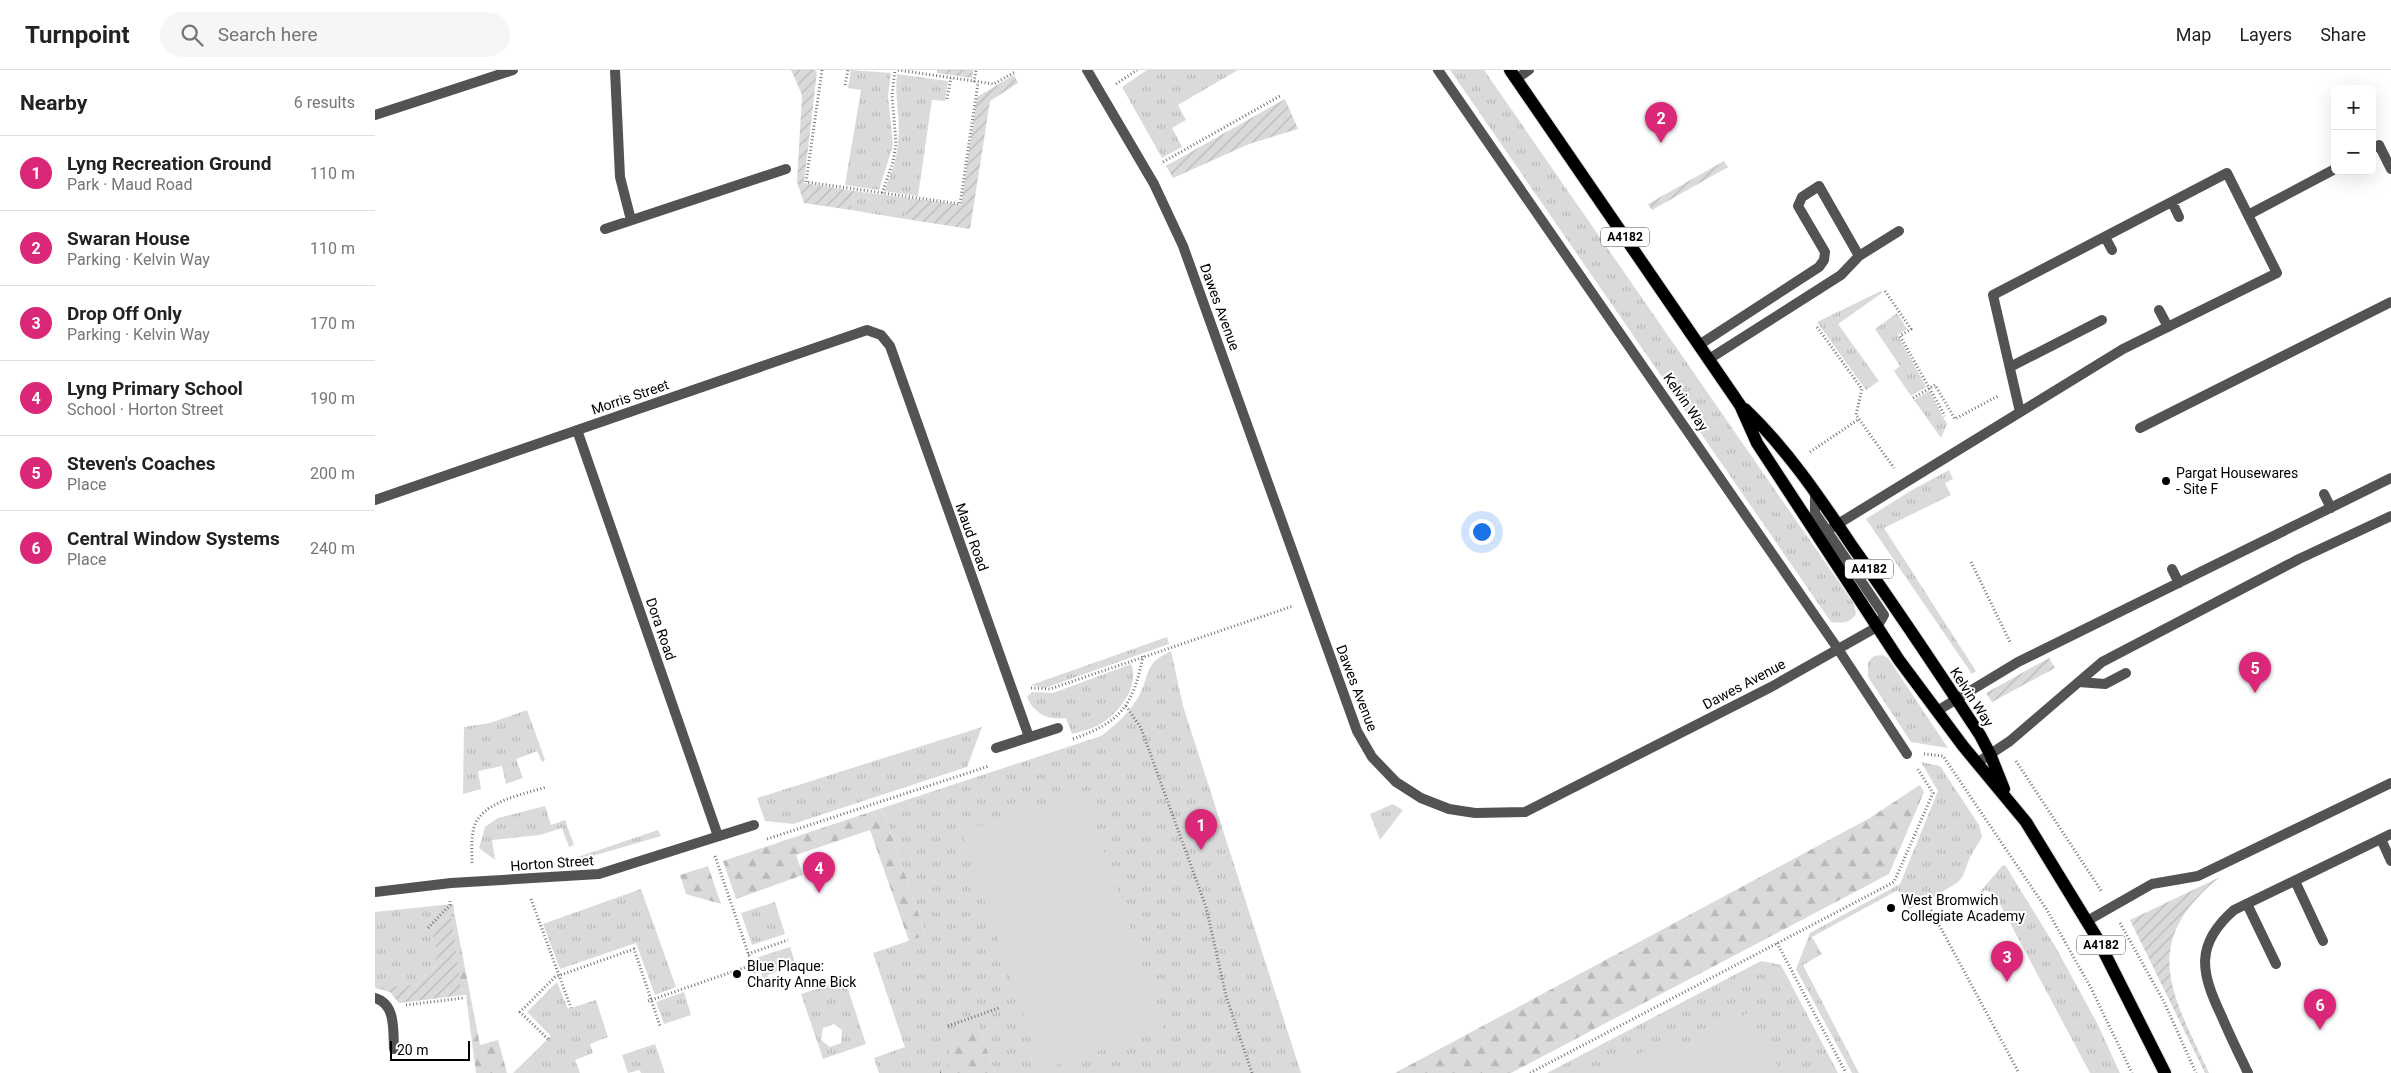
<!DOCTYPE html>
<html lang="en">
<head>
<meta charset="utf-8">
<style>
	:root { --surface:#fff; --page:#f6f6f6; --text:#222; --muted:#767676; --line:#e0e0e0; --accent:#db2777 }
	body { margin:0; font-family:Roboto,sans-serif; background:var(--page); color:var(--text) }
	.controls { position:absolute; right:15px; top:15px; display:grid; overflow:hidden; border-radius:8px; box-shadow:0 5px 20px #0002 }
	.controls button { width:45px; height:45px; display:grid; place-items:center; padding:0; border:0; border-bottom:1px solid var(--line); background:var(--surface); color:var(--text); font:25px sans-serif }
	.scale { position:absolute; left:15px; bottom:12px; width:80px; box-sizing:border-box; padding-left:5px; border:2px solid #000; border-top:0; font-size:14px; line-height:18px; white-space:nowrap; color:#000; -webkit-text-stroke:4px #fff; paint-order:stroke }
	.you { position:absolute; left:1106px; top:461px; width:18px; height:18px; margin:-12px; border:4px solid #fff; border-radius:50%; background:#1a73e8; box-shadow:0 0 0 8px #1a73e833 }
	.badge { display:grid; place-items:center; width:32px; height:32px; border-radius:50%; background:var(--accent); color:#fff; font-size:16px; font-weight:700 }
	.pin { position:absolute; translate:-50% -41px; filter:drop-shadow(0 1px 2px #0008) }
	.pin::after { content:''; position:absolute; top:26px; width:18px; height:15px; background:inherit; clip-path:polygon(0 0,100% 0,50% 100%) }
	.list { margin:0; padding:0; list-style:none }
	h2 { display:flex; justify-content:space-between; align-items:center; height:65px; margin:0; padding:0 20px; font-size:21px }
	h2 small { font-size:16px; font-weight:400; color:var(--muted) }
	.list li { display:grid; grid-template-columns:32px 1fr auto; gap:15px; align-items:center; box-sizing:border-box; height:75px; padding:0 20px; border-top:1px solid var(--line) }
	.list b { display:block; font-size:19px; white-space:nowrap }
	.list p { margin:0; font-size:16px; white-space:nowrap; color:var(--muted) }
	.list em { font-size:16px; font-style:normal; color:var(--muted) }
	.icon { flex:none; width:28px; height:28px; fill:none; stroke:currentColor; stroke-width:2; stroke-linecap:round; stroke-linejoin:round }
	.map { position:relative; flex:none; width:2016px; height:1003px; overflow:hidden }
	header { display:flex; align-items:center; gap:30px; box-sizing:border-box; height:70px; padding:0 25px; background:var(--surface); border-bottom:1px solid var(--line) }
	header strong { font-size:24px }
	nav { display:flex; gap:28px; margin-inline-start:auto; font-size:18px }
	.search { width:350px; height:45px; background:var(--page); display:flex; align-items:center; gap:12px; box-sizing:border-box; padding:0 18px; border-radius:28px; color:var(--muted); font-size:19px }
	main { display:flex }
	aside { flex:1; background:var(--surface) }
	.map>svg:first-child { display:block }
</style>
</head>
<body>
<header>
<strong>Turnpoint</strong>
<div class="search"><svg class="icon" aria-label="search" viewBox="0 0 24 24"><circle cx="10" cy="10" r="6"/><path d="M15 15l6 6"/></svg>Search here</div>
<nav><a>Map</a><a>Layers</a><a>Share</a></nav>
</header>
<main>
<aside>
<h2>Nearby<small>6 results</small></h2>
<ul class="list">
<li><span class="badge">1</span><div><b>Lyng Recreation Ground</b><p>Park · Maud Road</p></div><em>110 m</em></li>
<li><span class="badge">2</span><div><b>Swaran House</b><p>Parking · Kelvin Way</p></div><em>110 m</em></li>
<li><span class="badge">3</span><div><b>Drop Off Only</b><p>Parking · Kelvin Way</p></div><em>170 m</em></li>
<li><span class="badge">4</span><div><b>Lyng Primary School</b><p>School · Horton Street</p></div><em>190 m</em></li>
<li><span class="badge">5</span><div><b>Steven's Coaches</b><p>Place</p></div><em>200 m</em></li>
<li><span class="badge">6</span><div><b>Central Window Systems</b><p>Place</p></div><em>240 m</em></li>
</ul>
</aside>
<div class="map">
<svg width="2016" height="1003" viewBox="0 0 2016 1003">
	<defs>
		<pattern id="grass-tufts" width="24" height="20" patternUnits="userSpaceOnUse" patternTransform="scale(1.25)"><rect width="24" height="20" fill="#dadada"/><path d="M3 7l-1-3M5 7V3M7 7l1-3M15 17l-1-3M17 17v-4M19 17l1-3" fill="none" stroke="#b9b9b9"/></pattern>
		<pattern id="forest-firs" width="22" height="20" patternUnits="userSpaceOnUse" patternTransform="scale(1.25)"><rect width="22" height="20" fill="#dadada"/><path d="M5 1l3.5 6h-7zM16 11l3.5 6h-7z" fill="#b9b9b9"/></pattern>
		<pattern id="garden-furrows" width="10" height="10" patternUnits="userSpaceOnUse" patternTransform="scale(1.25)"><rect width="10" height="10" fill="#dadada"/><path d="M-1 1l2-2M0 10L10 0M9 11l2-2" fill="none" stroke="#b9b9b9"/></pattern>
	</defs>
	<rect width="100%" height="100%" fill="#fff"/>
	<!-- grass -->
	<path fill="url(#grass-tufts)" fill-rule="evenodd" d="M 476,0 L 516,3 L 513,26 L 518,75 L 504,120 L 470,115 L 486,20 L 473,18 Z
		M 772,0 L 863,0 L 803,35 L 811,50 L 797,58 L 807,77 L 787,88 L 747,17 Z
		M 1075,0 L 1109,0 L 1479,534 L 1481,544 C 1475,554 1466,553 1456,552 Z
		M 522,4 L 573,11 L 570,31 L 557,30 L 543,126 L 509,121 C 516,105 522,89 523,72 C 526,49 519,29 522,4 Z
		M 479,121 L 533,128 L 530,149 L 476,140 Z
		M 1506,221 L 1507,223 L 1463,254 L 1504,311 L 1491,320 L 1442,252 Z
		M 1522,243 L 1532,259 L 1523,265 L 1551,317 L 1536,326 L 1519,301 L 1525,296 L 1500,259 Z
		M 1554,321 L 1572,354 L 1566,368 L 1539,330 Z
		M 1574,400 L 1578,409 L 1570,413 L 1576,425 L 1509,458 L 1601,601 L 1597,604 L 1491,449 L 1537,420 Z
		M 792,567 L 794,574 L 670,618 L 656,615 Z
		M 796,581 L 808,636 L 926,1003 L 620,1003 L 603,954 L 572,1003 L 504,1003 L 499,988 L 530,977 L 498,883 L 551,865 L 507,738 L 726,666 C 741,655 755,642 764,626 C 776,603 768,594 796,581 Z
		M 1507,585 L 1513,588 L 1573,678 L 1536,672 L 1493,607 L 1493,592 L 1499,586 Z
		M 756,594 C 765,615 745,642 727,653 C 718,659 707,661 697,664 L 691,648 C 673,650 660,645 652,627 L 657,622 L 678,623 Z
		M 152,640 L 170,690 L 167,692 L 162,681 L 141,689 L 148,708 L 131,714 L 127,696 L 103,701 L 106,719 L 88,724 L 89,657 L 115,653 Z
		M 607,657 L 592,697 L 418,754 L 390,751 L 382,728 Z
		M 1546,692 L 1565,696 L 1604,755 L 1607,767 L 1595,787 L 1588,806 L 1583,812 L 1561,826 L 1534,839 L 1523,820 L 1437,867 L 1447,884 L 1428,895 L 1484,1003 L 1477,1003 L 1421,899 L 1435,863 L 1525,814 L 1563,721 Z
		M 1018,734 L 1028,740 L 1005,770 L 995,744 Z
		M 170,736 L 176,755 L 190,750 L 199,775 L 194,777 L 187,758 L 165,765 L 117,770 L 120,790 L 104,778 L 110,757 L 123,748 Z
		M 283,760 L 286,766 L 211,788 L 203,787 Z
		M 1630,795 L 1680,876 L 1722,953 L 1745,1003 L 1715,1003 L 1619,823 L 1609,820 L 1604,838 L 1604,823 L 1627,796 Z
		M 266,819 L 301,917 L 280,925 L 261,873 L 185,899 L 168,854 Z
		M 400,832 L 410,864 L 377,875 L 366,843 Z
		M 78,834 L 79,842 L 76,845 L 87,925 L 24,933 L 15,922 L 0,918 L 0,842 Z
		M 415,877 L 421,895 L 392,905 L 393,909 L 389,910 L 381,888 Z
		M 1386,891 L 1406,895 L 1463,1003 L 1172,1003 Z
		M 470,910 L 491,974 L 448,989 L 426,924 ZM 459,954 L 467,960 L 466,973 L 455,977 L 446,970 L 448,958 Z
		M 182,912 L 193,939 L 221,930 L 233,967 L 215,974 L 218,983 L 200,990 L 205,1003 L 138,1003 L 176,966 L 152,942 Z
		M 309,922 L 316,945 L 289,954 L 281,932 Z
		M 280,974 L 290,1003 L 266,1003 L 265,1000 L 253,1003 L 247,985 Z"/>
	<!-- forest -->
	<path fill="url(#forest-firs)" d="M 1545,715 L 1549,722 L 1514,804 L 1136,1003 L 1020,1003 L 1493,749 Z
		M 507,738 L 551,865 L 534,871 L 495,760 L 421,785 L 428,805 L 361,829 L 348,791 Z
		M 333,796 L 346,834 L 311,824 L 305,805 Z
		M 79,842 L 105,975 L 123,970 L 132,1003 L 101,1003 L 91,925 L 87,925 L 76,845 Z
		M 603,954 L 620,1003 L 572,1003 L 576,963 Z"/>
	<!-- garden -->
	<path fill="url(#garden-furrows)" d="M 416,0 L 440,0 L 442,2 L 429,113 L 479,121 L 476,140 L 429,133 L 422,112 L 427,25 Z
		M 562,0 L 598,0 L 597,8 L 562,3 Z
		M 639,5 L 643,13 L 615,31 L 595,159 L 530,149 L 533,128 L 586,135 L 602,27 Z
		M 910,29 L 923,59 L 874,74 L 798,108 L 791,96 Z
		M 1349,91 L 1353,97 L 1277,140 L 1273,134 Z
		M 1674,588 L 1680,598 L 1617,632 L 1611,623 Z
		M 1845,807 C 1763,873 1797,924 1834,1003 L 1830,1003 L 1755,850 Z
		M 78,834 L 79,842 L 76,845 L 87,925 L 24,933 L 15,922 L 3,918 C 15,916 27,917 38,915 C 65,910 65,881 56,862 Z"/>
	<!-- pitch -->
	<path fill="#dadada" d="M 709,721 L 789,959 L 667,1000 L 586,762 Z
		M 1375,942 L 1406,1003 L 1223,1003 L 1280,976 L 1303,972 L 1318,972 Z"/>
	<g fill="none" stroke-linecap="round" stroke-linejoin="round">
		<defs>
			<path id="primary" d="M 1135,0 L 1365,335 L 1382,373 L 1524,590 L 1588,676 L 1651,752 L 1722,868 L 1790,1003
				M 1370,339 C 1412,379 1445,428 1477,476 C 1521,538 1563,601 1605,665 L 1615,684 L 1629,719"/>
		</defs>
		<!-- primary casing -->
		<use href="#primary" stroke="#dbdbdb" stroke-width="14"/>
		<!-- path -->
		<path stroke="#757575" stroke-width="3" stroke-dasharray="1 2.5" stroke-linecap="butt" d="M 447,0 L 431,112 L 585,134 L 603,13
			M 523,0 L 619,14 L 640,2
			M 599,12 L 601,0
			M 741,14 L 762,0
			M 470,15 L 473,0
			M 572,29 L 576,8
			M 788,92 L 905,26
			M 507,123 L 518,92 L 521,74 L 517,25 L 520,0
			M 1510,221 L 1536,259 L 1525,266 L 1570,346
			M 1442,257 L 1487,319 L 1481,345 L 1519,398
			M 1538,328 L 1560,315 L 1580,349 L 1623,326
			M 1435,382 L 1484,349
			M 1596,492 L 1636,574
			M 656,618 L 675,619 L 918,536
			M 751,636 L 766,658 L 831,837 L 851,926 L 877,1003
			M 698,669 C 746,652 758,636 768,586
			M 1549,684 L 1568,686 L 1672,840 L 1716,918 L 1757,1003
			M 1641,691 L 1727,822
			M 392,769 L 614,696
			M 340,786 L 383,912
			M 97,793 C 97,783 96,772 98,762 C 102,732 147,725 171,717
			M 156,829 L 196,938
			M 1556,840 L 1644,1003
			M 1745,853 L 1789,932 L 1821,1003
			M 53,858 L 75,835 L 75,831
			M 1402,873 L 1471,1003
			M 373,884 L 413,870
			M 273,931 L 377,895
			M 31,935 L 88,928
			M 573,956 L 624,938
			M 173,969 L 145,942 L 180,907 L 259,879 L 285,956
			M 565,1003 L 568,1003
			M 1155,1003 L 1519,812 L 1558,723 L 1542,698"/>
		<!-- service -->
		<path stroke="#535353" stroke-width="10" d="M 240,0 L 245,107 L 256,150
			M 1141,9 L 1154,0
			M 1997,79 L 2004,75 L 2016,99
			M 1797,132 L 1804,147
			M 1873,145 L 1960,99
			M 230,159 L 411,99
			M 1730,167 L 1737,180
			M 1784,240 L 1793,257
			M 1324,275 L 1444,197 L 1449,190 L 1450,182 L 1423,136 L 1427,127 L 1444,116 L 1484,186
			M 1334,289 L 1466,205 L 1484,186 L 1524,161
			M 1635,297 L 1727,250
			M 1765,358 L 2016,232
			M 1949,424 L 1956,438
			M 1458,457 L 1748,279 L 1902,203 L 1852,103 L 1618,225 L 1645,342
			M 1797,499 L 1804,513
			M 1704,612 L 1730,614 L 1751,603
			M 1562,641 L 1643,592 L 2016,408
			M 1602,693 L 1635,671 L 1727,592 L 1924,489 L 2016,446
			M 2006,769 L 2016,791
			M 1920,811 L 1948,871
			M 1872,834 L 1901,894
			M 1712,851 L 1777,814 L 1823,806 L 2016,713"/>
		<!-- minor -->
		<path stroke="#535353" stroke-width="10" d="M 712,0 L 779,114 L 808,176 L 982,661 L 997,687 L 1021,712 L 1046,728 L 1074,739 L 1100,743 L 1150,742 L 1396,617 L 1502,557 L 1509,545 L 1440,443 L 1440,423
			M 1063,0 L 1463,579 L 1532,684
			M 0,45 L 138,0
			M 202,360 L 343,766
			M 0,430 L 492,260 L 506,265 L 515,276 L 654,667
			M 621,678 L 683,658
			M 0,822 L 76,813 L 224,804 L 379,755
			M 0,928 C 21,934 18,960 19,979
			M 1873,1003 C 1864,984 1855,966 1847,947 C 1826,903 1819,875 1859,840 L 2016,764"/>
		<!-- primary -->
		<use href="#primary" stroke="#000" stroke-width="12"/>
	</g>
	<!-- markers -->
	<g fill="#000" stroke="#fff" stroke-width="2">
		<circle cx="1791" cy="411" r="5"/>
		<circle cx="1516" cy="838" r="5"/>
		<circle cx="362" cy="904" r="5"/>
	</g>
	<g text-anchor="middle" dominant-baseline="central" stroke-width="4" stroke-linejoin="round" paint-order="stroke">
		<!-- shield labels -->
		<g fill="#fff" stroke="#4c4c4c" stroke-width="1">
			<rect x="1226" y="157.5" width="48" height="19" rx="4"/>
			<rect x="1470" y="489.5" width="48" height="19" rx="4"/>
			<rect x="1702" y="865.5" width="48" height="19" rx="4"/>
		</g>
		<g font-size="12" font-weight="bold" fill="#000">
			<text x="1250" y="167">A4182</text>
			<text x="1494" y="499">A4182</text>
			<text x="1726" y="875">A4182</text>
		</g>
		<!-- street labels -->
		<g font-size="14" fill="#000" stroke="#fff">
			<text transform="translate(845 237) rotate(70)">Dawes Avenue</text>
			<text transform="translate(255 327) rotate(-19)">Morris Street</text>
			<text transform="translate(1311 332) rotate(55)">Kelvin Way</text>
			<text transform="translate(597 467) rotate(70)">Maud Road</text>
			<text transform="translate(286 559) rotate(71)">Dora Road</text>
			<text transform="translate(1369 614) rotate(-28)">Dawes Avenue</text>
			<text transform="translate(982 618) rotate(69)">Dawes Avenue</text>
			<text transform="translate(1597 627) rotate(57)">Kelvin Way</text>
			<text transform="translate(177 793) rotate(-4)">Horton Street</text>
		</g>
		<!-- poi labels -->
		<g font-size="14" fill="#000" stroke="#fff" text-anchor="start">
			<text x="1801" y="403">Pargat Housewares<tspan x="1801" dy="16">- Site F</tspan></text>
			<text x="1526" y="830">West Bromwich<tspan x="1526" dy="16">Collegiate Academy</tspan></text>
			<text x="372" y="896">Blue Plaque:<tspan x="372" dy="16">Charity Anne Bick</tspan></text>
		</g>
	</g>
</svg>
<div class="controls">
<button>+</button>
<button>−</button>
</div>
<div class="scale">20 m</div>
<div class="you"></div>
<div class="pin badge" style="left:826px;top:780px">1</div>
<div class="pin badge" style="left:1286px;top:73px">2</div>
<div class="pin badge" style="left:1632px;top:912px">3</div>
<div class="pin badge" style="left:444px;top:823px">4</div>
<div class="pin badge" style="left:1880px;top:623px">5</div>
<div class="pin badge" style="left:1945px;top:960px">6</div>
</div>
</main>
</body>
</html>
